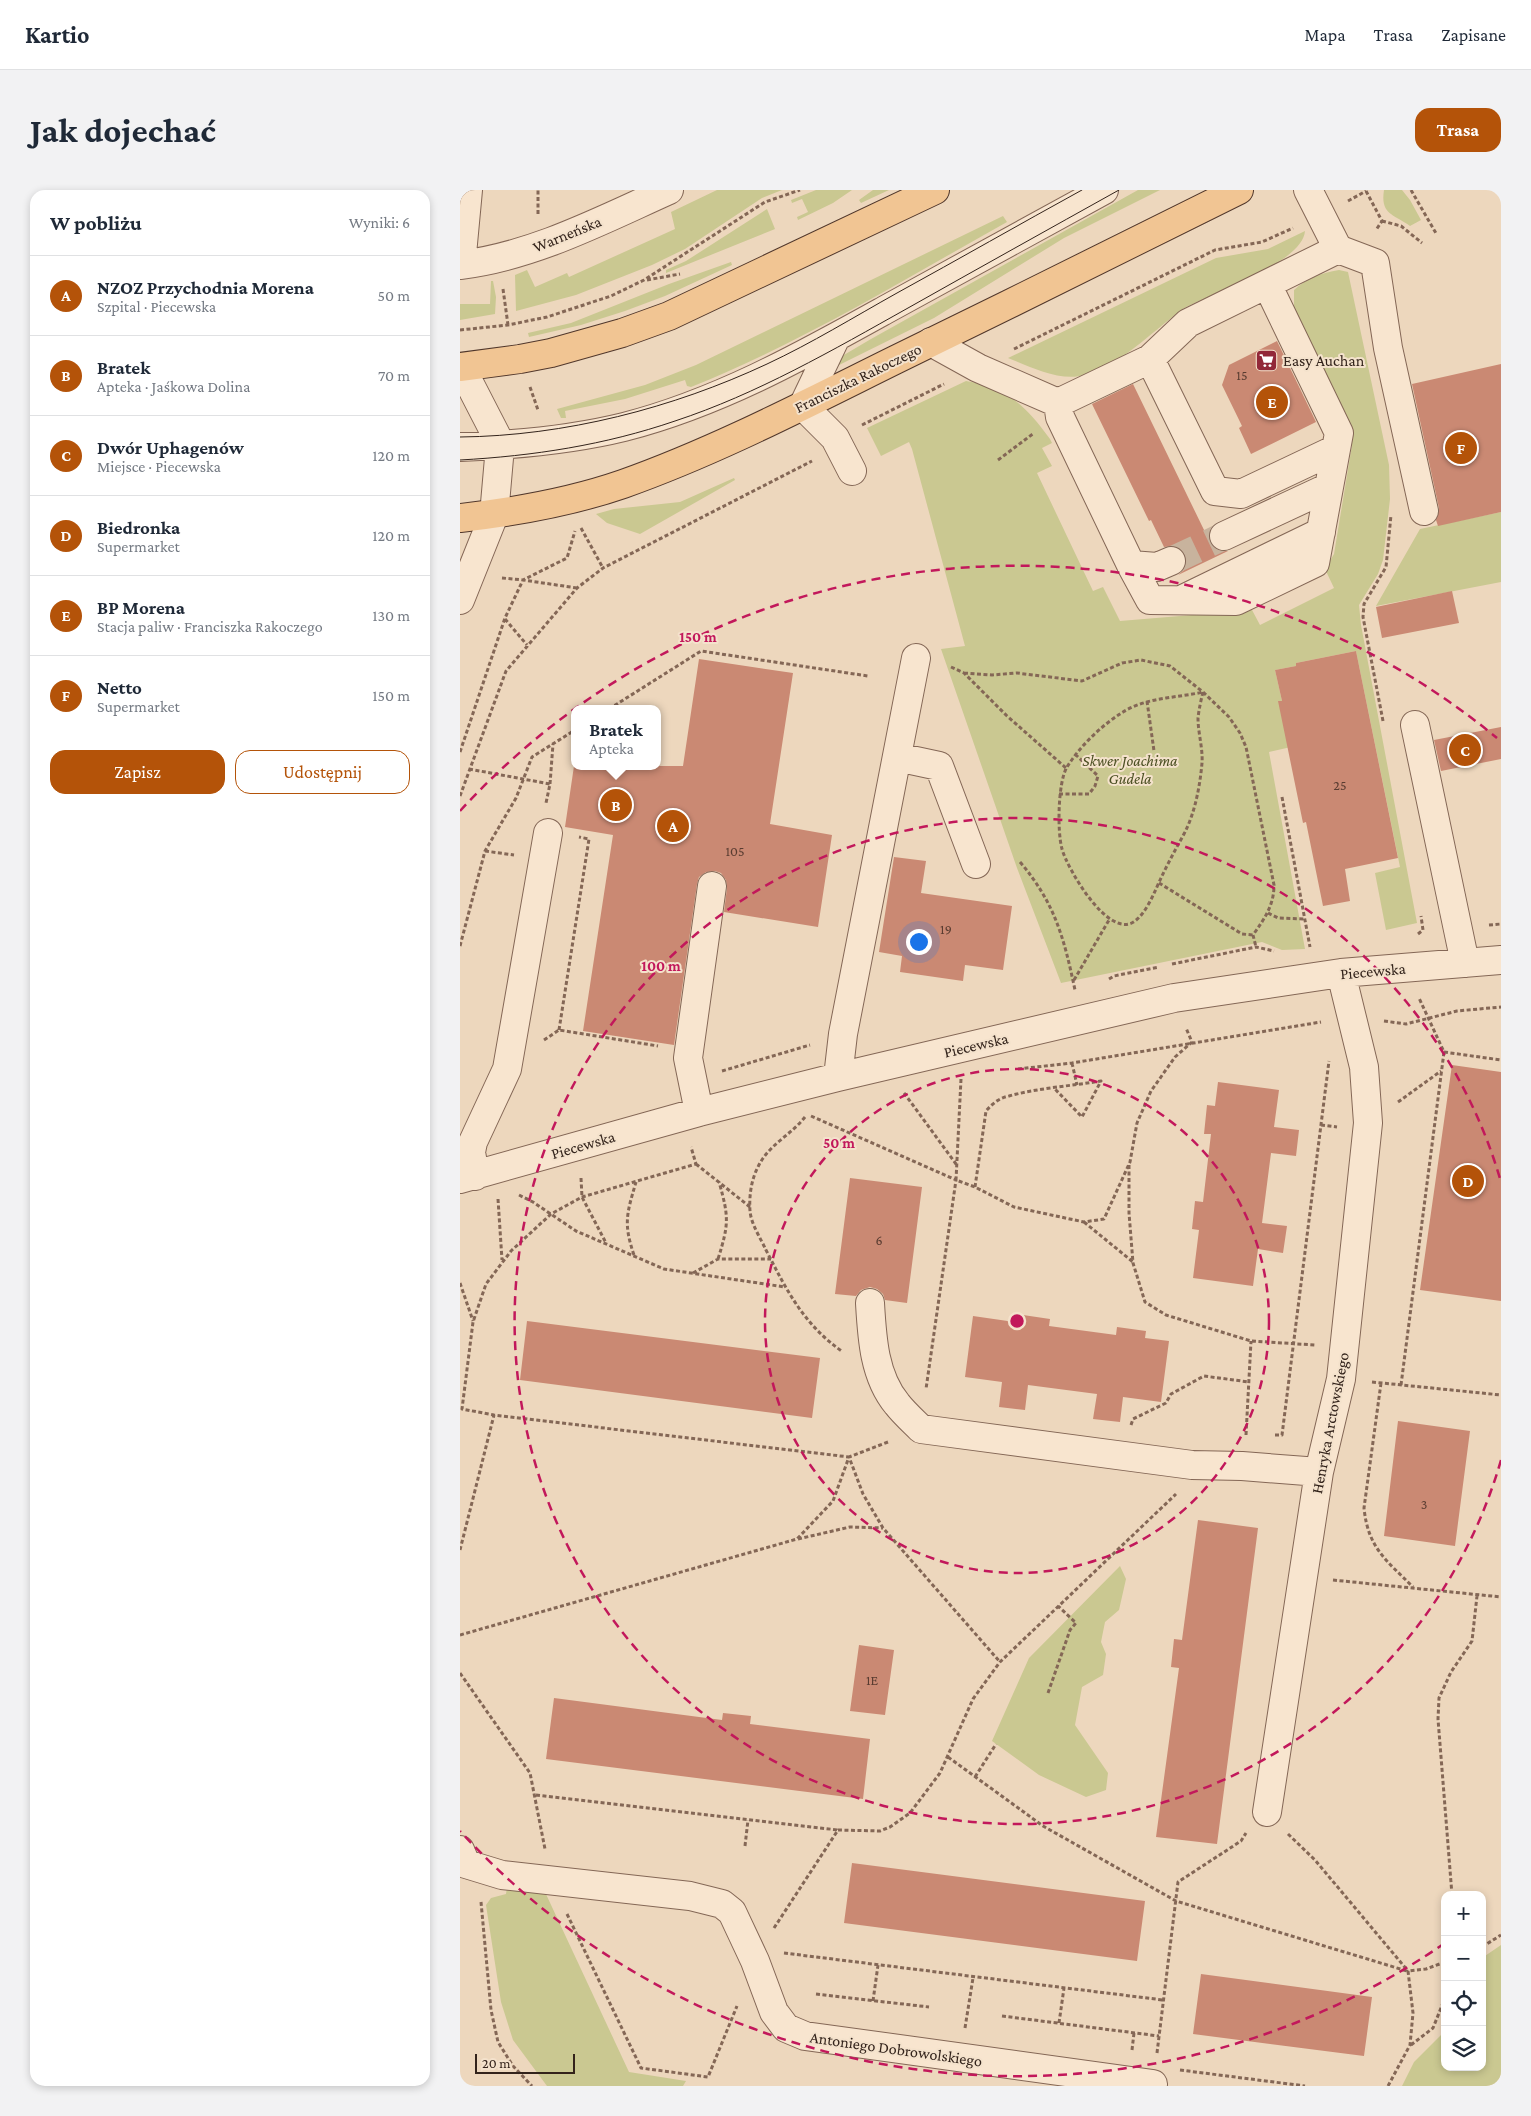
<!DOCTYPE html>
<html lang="pl">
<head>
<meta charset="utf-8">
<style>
	:root { --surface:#fff; --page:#f2f2f3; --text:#1f2937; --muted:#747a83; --line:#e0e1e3; --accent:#b45309 }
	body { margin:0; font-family:"Crimson Pro",serif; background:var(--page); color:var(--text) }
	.controls { position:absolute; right:15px; bottom:15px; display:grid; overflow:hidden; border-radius:10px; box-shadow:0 2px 8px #0003 }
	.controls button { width:45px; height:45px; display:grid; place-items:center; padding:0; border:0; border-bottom:1px solid var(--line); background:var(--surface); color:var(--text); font:25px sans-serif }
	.scale { position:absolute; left:15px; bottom:12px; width:100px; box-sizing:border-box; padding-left:5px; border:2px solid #33231b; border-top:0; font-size:14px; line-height:18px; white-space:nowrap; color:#33231b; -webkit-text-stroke:4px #f4e2cc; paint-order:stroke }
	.you { position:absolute; left:458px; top:751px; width:18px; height:18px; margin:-12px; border:4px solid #fff; border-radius:50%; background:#1a73e8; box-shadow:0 0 0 8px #1a73e833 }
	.badge { display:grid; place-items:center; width:32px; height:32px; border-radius:50%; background:var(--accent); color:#fff; font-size:16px; font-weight:700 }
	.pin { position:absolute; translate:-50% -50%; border:2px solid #fff; box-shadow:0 1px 5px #0006 }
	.popup { position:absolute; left:111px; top:515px; width:90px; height:65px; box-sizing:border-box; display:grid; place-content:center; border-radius:10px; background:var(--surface); filter:drop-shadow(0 1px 4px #0005); font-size:16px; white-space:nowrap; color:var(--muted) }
	.popup b { font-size:19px; color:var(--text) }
	.popup::after { content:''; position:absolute; left:50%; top:100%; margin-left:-10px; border:10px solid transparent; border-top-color:var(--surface) }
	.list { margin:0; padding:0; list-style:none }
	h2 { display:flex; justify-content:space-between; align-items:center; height:65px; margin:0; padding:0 20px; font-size:21px }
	h2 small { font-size:16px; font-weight:400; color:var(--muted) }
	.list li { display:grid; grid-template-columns:32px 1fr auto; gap:15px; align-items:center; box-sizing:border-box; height:80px; padding:0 20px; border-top:1px solid var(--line) }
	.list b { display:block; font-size:19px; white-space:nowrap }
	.list p { margin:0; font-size:16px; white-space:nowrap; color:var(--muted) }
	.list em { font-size:16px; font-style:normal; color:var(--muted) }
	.actions { display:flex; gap:10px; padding:15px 20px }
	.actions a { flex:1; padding:11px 0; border:1px solid var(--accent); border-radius:15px; text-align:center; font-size:18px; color:var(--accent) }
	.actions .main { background:var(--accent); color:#fff }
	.icon { flex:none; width:28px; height:28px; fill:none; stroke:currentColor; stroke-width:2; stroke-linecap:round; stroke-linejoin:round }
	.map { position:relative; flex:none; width:1041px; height:1896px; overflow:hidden; border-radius:15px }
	header { display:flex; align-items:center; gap:30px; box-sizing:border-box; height:70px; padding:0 25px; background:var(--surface); border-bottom:1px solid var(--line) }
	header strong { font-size:24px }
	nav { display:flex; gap:28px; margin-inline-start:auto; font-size:18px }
	.intro { display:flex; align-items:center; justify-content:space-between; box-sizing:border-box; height:120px; padding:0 30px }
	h1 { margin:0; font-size:35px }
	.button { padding:12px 22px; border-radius:15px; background:var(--accent); color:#fff; font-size:18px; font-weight:700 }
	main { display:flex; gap:30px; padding:0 30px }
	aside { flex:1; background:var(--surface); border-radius:15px; box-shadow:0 2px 8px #0003 }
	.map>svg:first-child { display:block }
</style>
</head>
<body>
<header>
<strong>Kartio</strong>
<nav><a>Mapa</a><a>Trasa</a><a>Zapisane</a></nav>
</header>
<div class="intro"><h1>Jak dojechać</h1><a class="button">Trasa</a></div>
<main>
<aside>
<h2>W pobliżu<small>Wyniki: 6</small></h2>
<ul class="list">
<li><span class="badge">A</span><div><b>NZOZ Przychodnia Morena</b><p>Szpital · Piecewska</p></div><em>50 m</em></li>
<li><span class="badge">B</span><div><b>Bratek</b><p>Apteka · Jaśkowa Dolina</p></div><em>70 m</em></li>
<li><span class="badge">C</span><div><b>Dwór Uphagenów</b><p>Miejsce · Piecewska</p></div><em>120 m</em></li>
<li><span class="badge">D</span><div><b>Biedronka</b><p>Supermarket</p></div><em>120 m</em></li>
<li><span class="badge">E</span><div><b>BP Morena</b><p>Stacja paliw · Franciszka Rakoczego</p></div><em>130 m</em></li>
<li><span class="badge">F</span><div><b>Netto</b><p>Supermarket</p></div><em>150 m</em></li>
</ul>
<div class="actions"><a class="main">Zapisz</a><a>Udostępnij</a></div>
</aside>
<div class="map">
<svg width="1041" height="1896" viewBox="0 0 1041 1896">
	<rect width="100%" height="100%" fill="#edd7bd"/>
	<!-- green -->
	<path fill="#cac891" d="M 257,0 L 322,0 L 302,8 L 225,59 L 192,75 L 116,105 L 56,121 L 55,85 L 67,80 L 75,97 L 107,83 L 109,87 L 215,39 L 211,22 Z
		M 356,0 L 392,0 L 373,13 L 338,30 L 337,27 L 348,22 L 342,9 L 332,13 L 331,10 Z
		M 413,0 L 429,0 L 401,13 L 399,10 Z
		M 678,0 L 700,0 L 604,48 L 474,128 L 375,177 L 372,172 L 411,149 Z
		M 924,0 L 942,0 L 950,10 L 961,30 L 950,36 C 934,24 920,25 924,0 Z
		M 307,19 L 315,39 L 330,33 L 206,83 L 206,80 L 226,71 Z
		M 543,26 L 547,32 C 443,90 341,153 231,197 L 227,196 L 225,190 L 165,209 L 105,221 L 106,228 L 101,228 L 97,219 L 185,195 L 236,175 Z
		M 845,41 C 843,69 774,94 750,106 C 740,111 728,115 720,121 C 691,143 660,175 625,185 C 600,192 571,177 548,168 L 756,68 L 808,59 Z
		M 271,72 L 272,75 L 205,106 L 165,121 L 121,135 L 69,147 L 68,143 L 111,133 L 209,94 Z
		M 879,80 L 888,82 L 929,275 L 930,309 L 923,370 L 918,384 L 899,415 L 901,435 L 957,733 L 926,740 L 915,683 L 940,677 L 896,461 L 836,473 L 836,476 L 815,480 L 822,511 L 819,511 L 831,557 L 809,562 L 845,759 L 822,760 L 802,752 L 601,793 L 557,678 L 481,459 L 505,456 L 452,259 L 449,252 L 421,266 L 407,238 L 506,191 C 548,198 566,216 590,249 L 592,253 L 582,258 L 592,276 L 577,283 L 633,401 L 643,397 L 660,431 L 792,420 L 800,435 L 874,398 L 865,379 L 874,364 L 892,255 L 891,242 L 834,121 L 834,100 C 847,88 861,83 879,80 Z
		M 31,91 L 33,91 L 36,107 L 35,124 L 0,130 L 0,114 L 30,114 Z
		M 274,288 L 275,290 L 180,344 L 147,333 L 136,324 L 154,319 L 220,312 Z
		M 1041,322 L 1041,392 L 916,416 L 960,339 Z
		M 660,1376 L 666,1389 L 659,1420 L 645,1432 L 641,1452 L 646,1464 L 643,1485 L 622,1497 L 615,1535 L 648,1583 L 646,1600 L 626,1607 L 579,1585 L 532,1551 L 569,1468 Z
		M 47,1697 L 85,1702 L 169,1882 L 226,1891 L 223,1896 L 87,1896 L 53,1850 L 41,1812 L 26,1715 L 31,1708 L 46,1704 Z
		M 1041,1755 L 1041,1896 L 942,1896 L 954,1872 L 985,1841 L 985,1877 L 1022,1877 L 1022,1768 Z"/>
	<!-- building -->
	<path fill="#ca8973" d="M 817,151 L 856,232 L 791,264 L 779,238 L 782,236 L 762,195 L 769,175 Z
		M 1041,174 L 1041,322 L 978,336 L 976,330 L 979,318 L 952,194 Z
		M 673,194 L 745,342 L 750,339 L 748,345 L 750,353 L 755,359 L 762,361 L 768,361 L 718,385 L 724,380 L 726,373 L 725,364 L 721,359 L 713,356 L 704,357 L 691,330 L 689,331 L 632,214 Z
		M 992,401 L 999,433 L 922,448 L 916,417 Z
		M 896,461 L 938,668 L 885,679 L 890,711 L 863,716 L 846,632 L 843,633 L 818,511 L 822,511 L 815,480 L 836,476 L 836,473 Z
		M 239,469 L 333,483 L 310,634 L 372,645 L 358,737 L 264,722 L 267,698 L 266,690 L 261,683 L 255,681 L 246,682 L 239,687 L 237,694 L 214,855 L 123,841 L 153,645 L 105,637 L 114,576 L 223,576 Z
		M 1041,537 L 1041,569 L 981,581 L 974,550 Z
		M 434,667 L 466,671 L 461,703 L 552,716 L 543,780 L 505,775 L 503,791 L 440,782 L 442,766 L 419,762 Z
		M 992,875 L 1041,882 L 1041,1111 L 960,1100 Z
		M 758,892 L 819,900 L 814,937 L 839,940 L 836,966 L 811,963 L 802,1033 L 827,1036 L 823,1063 L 798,1059 L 793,1096 L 733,1088 L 739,1040 L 732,1039 L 735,1011 L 743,1012 L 751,944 L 744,944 L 747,915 L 755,916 Z
		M 390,988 L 462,997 L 447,1113 L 425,1110 L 423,1104 L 417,1099 L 410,1097 L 401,1100 L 396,1106 L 375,1104 Z
		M 563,1125 L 590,1129 L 589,1136 L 656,1145 L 657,1137 L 686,1141 L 685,1148 L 709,1151 L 701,1212 L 663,1207 L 660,1232 L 633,1229 L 637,1204 L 568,1195 L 565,1220 L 539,1217 L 542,1192 L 505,1187 L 513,1126 L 562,1133 Z
		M 67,1131 L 360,1168 L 352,1228 L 60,1190 Z
		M 938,1231 L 1010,1241 L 995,1356 L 924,1346 Z
		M 738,1330 L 798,1338 L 757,1654 L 696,1647 L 719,1478 L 711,1477 L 714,1449 L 722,1450 Z
		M 399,1455 L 434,1460 L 425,1525 L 390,1521 Z
		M 94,1508 L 262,1530 L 263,1523 L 291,1526 L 290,1534 L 410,1549 L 403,1609 L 86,1569 Z
		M 392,1673 L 685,1711 L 677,1771 L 384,1733 Z
		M 741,1784 L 912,1807 L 904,1866 L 733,1844 Z"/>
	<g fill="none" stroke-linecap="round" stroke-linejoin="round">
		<!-- minor-tunnel -->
		<path stroke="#c8b39d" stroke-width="28" stroke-dasharray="28 14" stroke-linecap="butt" d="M 711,371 L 764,346"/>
		<defs>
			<path id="minor" d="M 848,0 L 878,59 L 915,73 L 928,158 L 964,321
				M 0,75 C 74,66 142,30 209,0
				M 1,75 L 8,0
				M 376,147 L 343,216 L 375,248 L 392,281
				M 471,152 L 518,178 L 598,213 L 690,169 L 728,133 L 878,59
				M 690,169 L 755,301 L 781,304 L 876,259
				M 598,213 L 600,227 L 671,375 L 690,410 L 776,411 L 855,373 L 879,243 L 807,94
				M 0,257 C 55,255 111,250 164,237 C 258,213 342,166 425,120 C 498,80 571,40 644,0
				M 764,346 L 869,297
				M 671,375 L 697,377 L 711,371
				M 725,408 L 861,342
				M 0,410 L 34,325 L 39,268 L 39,256 L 36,245 L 1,177
				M 955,535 L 1005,773
				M 437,567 L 479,576 L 516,674
				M 378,887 L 383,844 L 456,468
				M 239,922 L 228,868 L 252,696
				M 15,986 L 11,962 L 13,952 L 47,879 L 88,643
				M 0,989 L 239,922 L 378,887 L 714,808 L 881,783 L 1041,770
				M 410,1113 C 412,1148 414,1186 437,1214 C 444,1223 453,1231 461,1239 L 732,1275 L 782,1276 L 859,1282
				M 807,1622 L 859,1282 L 881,1189 L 908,933 L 904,877 L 881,783
				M 0,1660 L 6,1674 L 42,1685 L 230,1706 L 262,1714 L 272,1722 L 295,1771 L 314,1822 L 326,1838 L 345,1846 L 693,1894"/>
			<path id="major" d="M 0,177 L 60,169 L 91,163 L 162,143 L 209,126 L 475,0
				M 0,328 C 54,322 111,312 163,294 C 256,261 346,214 435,170 C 550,114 665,57 779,0"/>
		</defs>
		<!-- minor casing -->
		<use href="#minor" stroke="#846756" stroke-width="30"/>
		<!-- major casing -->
		<use href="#major" stroke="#51372b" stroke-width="30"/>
		<!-- path -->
		<path stroke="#846756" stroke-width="3" stroke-dasharray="4 2.5" stroke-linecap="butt" d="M 951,0 L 977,45
			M 906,1 L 922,31 L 916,40
			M 888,11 L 906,1
			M 78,24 L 78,0
			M 922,31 L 941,36 L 962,53
			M 187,90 L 220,84
			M 43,99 L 48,135
			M 0,140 L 48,135 L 87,127 L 151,106 L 184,90 L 305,12 L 340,0
			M 554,159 L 755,60 L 802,52 L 833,38
			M 70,197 L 78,220
			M 402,235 L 484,194
			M 538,270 L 574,243
			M 121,338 L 143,378
			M 42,388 L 63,390 L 107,368 L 115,341
			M 45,429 L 67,455
			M 491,477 L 504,483 L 547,526 L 606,578
			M 504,483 L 532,485 L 557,483 L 622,491 L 662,473 L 681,470 L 710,476 L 743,502 L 769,527 L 780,543 L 786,557 L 814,695 C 814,715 805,728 793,745 L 796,757
			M 743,502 C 741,510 739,519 738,528 C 738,543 743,558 742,573 C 740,596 735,622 725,642 C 717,657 709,671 702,686 C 695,700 688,721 675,731 C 649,751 607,678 602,659 C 597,641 598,592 607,577 C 620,556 642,535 663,522 C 687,507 717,508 743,502 Z
			M 687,511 L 694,561
			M 149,519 L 241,461 L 408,486
			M 923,531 L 903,427 L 904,414 L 926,377 L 931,325
			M 0,562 L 45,428 L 63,390 L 117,398
			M 9,579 L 90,594 L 86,613
			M 90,594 L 93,554
			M 599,604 L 629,604 L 635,596 L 638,586 L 616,565
			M 0,606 L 46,481 L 117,398 L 143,378 L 352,271
			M 822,607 L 850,757
			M 25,661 L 54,665
			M 560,672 C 595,713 604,748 615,800
			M 699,693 L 782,744 L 793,745
			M 808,723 L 818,728 L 845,729
			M 1029,735 L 1041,734
			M 958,744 L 963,740 L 961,726
			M 0,756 L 25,661 L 56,608 L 72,567 L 115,540
			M 712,774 L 796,757 L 814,761
			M 649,789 L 654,786 L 699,777
			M 614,790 L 649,730
			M 924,831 L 946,834 L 997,821 L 1041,817
			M 99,840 L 129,649 L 119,647
			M 84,850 L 99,840 L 198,856
			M 984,862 L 1041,870
			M 612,873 L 617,895
			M 558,879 L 612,873 L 861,832
			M 262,881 L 350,855
			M 501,889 L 496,990 L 515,997 L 554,1017 L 624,1032 L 644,1029 L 670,972 L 677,933 L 691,901 L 715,867 L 732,852 L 726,838
			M 444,903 L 496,974
			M 938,912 L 981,881
			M 351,926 L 496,990 L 466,1199
			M 345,927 C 331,945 308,955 298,977 C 291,990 289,1007 290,1021 C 291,1034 301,1049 306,1060 C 327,1101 344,1135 383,1162
			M 861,935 L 877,937
			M 236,974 L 290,1017
			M 669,975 L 669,1023 L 673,1073 L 685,1112 L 706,1125 L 791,1151 L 855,1155
			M 121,988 L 122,1007 L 146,1053
			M 515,997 L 526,921 C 532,914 539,908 549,906 C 578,898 611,896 641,891 L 622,927 L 594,898
			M 59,1005 L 73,1012 L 116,1041 L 204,1079 L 325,1097
			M 38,1009 L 42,1070
			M 624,1032 L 673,1072
			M 174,1065 C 163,1033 167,1023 176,992
			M 258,1069 C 269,1034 269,1027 259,992
			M 233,1083 L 258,1069 L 311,1069
			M 0,1093 L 13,1131
			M 912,1192 L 1041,1205
			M 921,1193 L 904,1318 C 908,1358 926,1370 953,1397
			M 941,1195 L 984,862 L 959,808
			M 671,1235 L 673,1229 L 706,1213 L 711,1204 L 744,1186 L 789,1192
			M 786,1245 L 791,1151
			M 815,1245 L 822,1245 L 869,871
			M 428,1252 L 389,1267 L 403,1304 L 423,1338 L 540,1472
			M 338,1349 L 390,1337 L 423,1338
			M 0,1360 L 34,1225
			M 873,1390 L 1041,1407
			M 0,1445 L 337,1349 L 373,1311 L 389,1267 L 34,1225 L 2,1219 L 13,1132 L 26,1094 L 51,1061 L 91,1024 L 122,1007 L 236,974 L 231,957
			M 0,1483 L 70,1583 L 85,1659
			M 588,1503 L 610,1440 L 616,1433 L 598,1416
			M 488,1567 L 583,1636 L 716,1711 L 947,1781
			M 515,1587 L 536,1554
			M 76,1605 L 378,1640
			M 828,1644 L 855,1670 L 948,1781
			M 285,1656 L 288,1630
			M 992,1705 L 978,1529 L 979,1508 L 991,1482 L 1012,1451 L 1017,1406
			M 21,1712 L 31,1820 L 38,1852 L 53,1876 L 72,1896
			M 107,1724 L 181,1878 L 248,1887 L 277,1816
			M 314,1738 L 378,1640 L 420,1641 L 430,1637 L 450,1623 L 480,1583 L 513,1509 L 540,1472 L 716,1304
			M 1022,1757 L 1041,1745
			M 324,1763 L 703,1810
			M 356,1804 L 469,1817
			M 413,1811 L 418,1775
			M 542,1826 L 699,1846
			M 599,1833 L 604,1798
			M 505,1838 L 513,1788
			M 951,1855 L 973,1838 L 985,1808
			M 672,1860 L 674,1843
			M 697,1863 L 718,1692 L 781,1651 L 786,1643
			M 720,1880 L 845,1896
			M 928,1896 L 950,1855 L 953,1823 L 948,1781 L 966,1779 L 985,1772"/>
		<!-- minor -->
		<use href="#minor" stroke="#f8e5cf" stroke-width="28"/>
		<!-- major -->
		<use href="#major" stroke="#f1c593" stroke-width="28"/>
		<!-- tram -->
		<path stroke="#33231b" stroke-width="1" d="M 0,247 C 105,246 213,218 307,174 C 352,153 394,127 437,103 C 499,69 560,34 622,0
			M 0,270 C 73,266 145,255 215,231 C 297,204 373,160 448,118 C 519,78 589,39 659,0"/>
	</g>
	<!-- distance rings -->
	<g fill="none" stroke="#c2185b" stroke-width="2.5" stroke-dasharray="9 6">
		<circle cx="557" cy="1131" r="252"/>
		<path d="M1041 1270A503 503 0 1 1 1041 992"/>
		<path d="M985 1753A755 755 0 0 1 0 1641M0 621A755 755 0 0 1 1037 548"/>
	</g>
	<!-- icons -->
	<defs>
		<symbol id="supermarket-square" viewBox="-11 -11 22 22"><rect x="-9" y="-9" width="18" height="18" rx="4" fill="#922839" stroke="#f4e2cc"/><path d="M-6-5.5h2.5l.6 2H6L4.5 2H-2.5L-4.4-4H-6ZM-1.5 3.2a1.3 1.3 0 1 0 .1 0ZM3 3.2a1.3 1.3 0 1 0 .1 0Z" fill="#fff"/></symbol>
	</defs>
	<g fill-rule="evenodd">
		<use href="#supermarket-square" x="794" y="158" width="25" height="25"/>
	</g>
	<g text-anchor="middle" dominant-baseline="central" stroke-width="4" stroke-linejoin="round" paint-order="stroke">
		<!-- number labels -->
		<g font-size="14" fill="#593c31">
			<text x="782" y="185">15</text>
			<text x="880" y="595">25</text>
			<text x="275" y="661">105</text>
			<text x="486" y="739">19</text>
			<text x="419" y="1050">6</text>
			<text x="964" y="1314">3</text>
			<text x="412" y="1490">1E</text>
		</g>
		<!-- street labels -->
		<g font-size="16" fill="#33231b" stroke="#f4e2cc">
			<text transform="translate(107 44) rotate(-22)">Warneńska</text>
			<text transform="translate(398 188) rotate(-26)">Franciszka Rakoczego</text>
			<text transform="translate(913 781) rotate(-5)">Piecewska</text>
			<text transform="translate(516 855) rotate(-13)">Piecewska</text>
			<text transform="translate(123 955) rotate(-16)">Piecewska</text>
			<text transform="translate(870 1233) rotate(-79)">Henryka Arctowskiego</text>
			<text transform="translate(436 1859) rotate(8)">Antoniego Dobrowolskiego</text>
		</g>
		<!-- poi labels -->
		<g font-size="16" fill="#33231b" stroke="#f4e2cc" text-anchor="start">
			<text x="823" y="170">Easy Auchan</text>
		</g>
		<!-- park labels -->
		<g font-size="16" font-style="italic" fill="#4b4f22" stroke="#f4e2cc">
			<text x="670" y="570">Skwer Joachima<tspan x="670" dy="18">Gudela</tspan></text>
		</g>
	</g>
	<circle cx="557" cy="1131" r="8" fill="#c2185b" stroke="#f4e2cc" stroke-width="2.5"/>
	<g font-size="15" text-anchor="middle" font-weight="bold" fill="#c2185b" stroke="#f4e2cc" stroke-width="4" stroke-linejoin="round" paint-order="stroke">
		<text x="238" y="452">150 m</text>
		<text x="201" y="781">100 m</text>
		<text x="379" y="958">50 m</text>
	</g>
</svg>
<div class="controls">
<button>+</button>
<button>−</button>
<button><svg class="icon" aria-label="locate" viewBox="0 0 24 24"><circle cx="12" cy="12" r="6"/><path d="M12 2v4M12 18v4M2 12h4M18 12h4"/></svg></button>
<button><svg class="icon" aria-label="layers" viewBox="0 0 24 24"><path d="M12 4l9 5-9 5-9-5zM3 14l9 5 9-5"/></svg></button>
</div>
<div class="scale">20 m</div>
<div class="you"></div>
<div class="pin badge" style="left:213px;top:636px">A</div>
<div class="pin badge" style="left:156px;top:615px">B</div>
<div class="popup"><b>Bratek</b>Apteka</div>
<div class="pin badge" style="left:1005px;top:560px">C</div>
<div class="pin badge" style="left:1008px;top:991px">D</div>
<div class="pin badge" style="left:812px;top:212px">E</div>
<div class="pin badge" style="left:1001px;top:258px">F</div>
</div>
</main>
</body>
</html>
